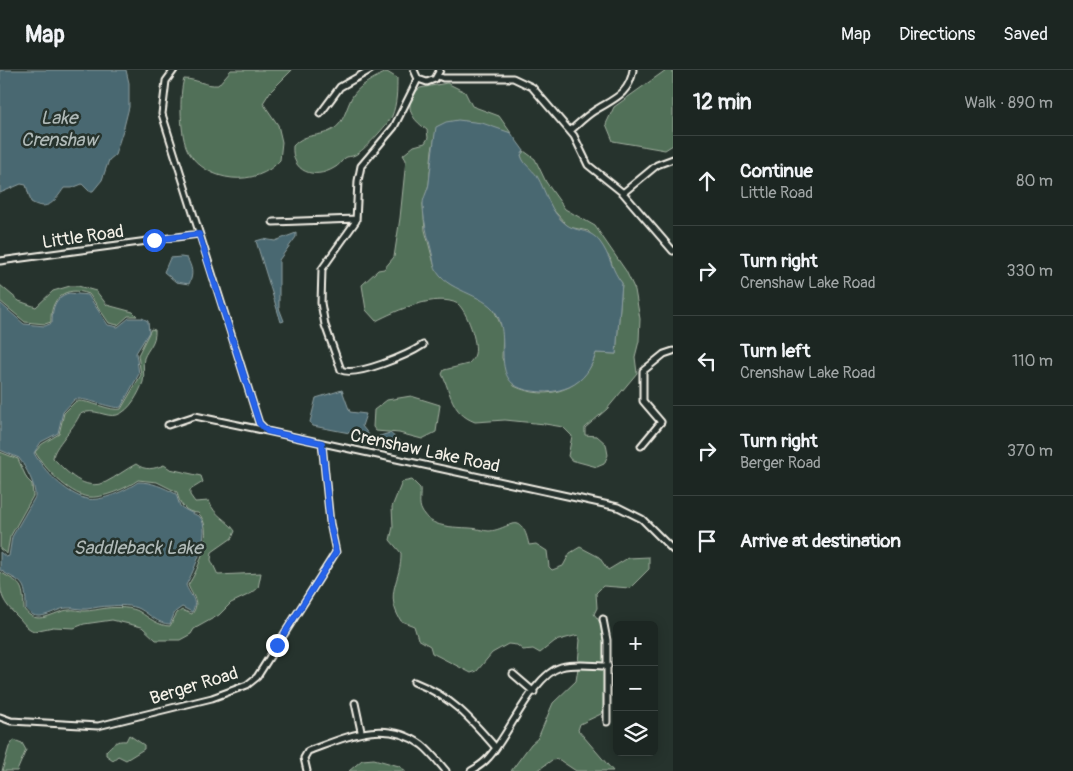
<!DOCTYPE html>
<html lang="en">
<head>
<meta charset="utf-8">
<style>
	:root { --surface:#1c2622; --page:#252e2a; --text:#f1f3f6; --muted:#a0a5a5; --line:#3a4340 }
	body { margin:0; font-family:Pangolin,sans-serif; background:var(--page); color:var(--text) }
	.controls { position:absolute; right:15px; bottom:15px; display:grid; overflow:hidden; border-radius:8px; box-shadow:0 2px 12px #0003 }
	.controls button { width:45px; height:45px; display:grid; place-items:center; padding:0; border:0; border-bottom:1px solid var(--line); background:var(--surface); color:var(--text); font:25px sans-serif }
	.stop { position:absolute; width:15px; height:15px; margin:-11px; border:4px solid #2563eb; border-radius:50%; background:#fff }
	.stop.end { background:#2563eb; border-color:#fff; box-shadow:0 1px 5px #0008 }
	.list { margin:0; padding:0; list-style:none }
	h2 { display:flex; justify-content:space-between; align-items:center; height:65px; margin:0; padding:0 20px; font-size:21px }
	h2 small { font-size:16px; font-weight:400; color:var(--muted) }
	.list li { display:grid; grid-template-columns:32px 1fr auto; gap:15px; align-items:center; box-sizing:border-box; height:90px; padding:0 20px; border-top:1px solid var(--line) }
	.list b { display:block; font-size:19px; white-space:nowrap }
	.list p { margin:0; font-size:16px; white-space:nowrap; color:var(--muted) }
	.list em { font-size:16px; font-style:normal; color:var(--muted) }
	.icon { flex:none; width:28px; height:28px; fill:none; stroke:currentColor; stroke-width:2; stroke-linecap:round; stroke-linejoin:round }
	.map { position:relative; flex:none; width:673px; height:701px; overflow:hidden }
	header { display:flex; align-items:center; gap:30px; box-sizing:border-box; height:70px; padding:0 25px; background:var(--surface); border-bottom:1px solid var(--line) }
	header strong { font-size:24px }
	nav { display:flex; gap:28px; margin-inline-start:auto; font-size:18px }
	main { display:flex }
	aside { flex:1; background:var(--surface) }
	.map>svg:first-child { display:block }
</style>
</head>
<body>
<header>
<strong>Map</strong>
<nav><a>Map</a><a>Directions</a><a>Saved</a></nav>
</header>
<main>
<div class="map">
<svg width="673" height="701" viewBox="0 0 673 701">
	<rect width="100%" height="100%" fill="#26332d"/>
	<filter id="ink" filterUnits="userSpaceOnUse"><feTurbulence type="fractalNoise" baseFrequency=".02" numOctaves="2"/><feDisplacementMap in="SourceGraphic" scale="10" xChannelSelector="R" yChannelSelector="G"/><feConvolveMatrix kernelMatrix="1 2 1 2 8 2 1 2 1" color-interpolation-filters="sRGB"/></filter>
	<g filter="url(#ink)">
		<!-- green -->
		<path fill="#517059" stroke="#a2b0a0" d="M 231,0 L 292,0 L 270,22 L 263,33 L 278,55 L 282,72 L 280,90 C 257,118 206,113 188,81 C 180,67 179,24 184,9 C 197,9 205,16 218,15 Z
			M 666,0 L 673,0 L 673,75 L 665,80 L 613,71 L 606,54 L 614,37 Z
			M 387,2 L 397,8 C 397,20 397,34 392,46 C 388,54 364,81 355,85 C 352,87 347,86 345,88 C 341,91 339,96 334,98 C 314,110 291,102 293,76 C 306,62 317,68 332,60 C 344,54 346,38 352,27 C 358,16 375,7 387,2 Z
			M 447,13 L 465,22 L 472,36 L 499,46 L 511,63 C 485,57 463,43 437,57 L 432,80 L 429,114 L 423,134 L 425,160 L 434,194 L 442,207 L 450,214 L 484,230 L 494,240 L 503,260 L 502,288 L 514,316 C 547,332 586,320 596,283 L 616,284 L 622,213 L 615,205 L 610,188 L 588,161 L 569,157 L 564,152 L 550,136 L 522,89 L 521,85 L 524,81 L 535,89 L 546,112 L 565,139 L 595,156 L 626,201 L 635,220 L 640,249 L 639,271 L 635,287 L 637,303 L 607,339 L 585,358 L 585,365 L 597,366 L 606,374 L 608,385 L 604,394 L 597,397 L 571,390 L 568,386 L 572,366 L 563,357 L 545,354 L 505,350 L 475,352 C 451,343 451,323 442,304 L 444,300 L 468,294 C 471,291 474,288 475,284 C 478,272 467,242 458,234 C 437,222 395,241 376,251 L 366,240 L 362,215 L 378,200 L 384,199 L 394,187 L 400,148 L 406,90 L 403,85 L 414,76 L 425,73 L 428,68 L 427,60 C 414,50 407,43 411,26 L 420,18 Z
			M 0,215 L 19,231 L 36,237 L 53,221 L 70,216 L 78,216 L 96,221 L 107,235 L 133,242 L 137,246 L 128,246 L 118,255 L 109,253 L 89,224 C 65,215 50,228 51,252 L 45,254 L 25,252 L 0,231 Z
			M 151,259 L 155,260 C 156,273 148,278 144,288 C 142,295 145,304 143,312 C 139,323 130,341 117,345 C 105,348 95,337 80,344 C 74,359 54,376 53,388 C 67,402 84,422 106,412 C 116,407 126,399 136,394 C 145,401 154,399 164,395 L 170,399 L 201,406 L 203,412 L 190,420 L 190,425 L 195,432 L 209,431 C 214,446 227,449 235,461 L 232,468 L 212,482 L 211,490 L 218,505 L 261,503 L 258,518 L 252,523 L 231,533 L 219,545 L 194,559 L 191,564 L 180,570 L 156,570 L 142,557 L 112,550 L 84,554 L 74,558 L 53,557 L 34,561 C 26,558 24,553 19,548 C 2,531 0,527 0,502 C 21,514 23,513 24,539 C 37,558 53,541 69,540 C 74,539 79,541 84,541 C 91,541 99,539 107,538 C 116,537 133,537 140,542 C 149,548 159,556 170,556 L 177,543 L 182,540 L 192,544 C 201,532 192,526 188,515 C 199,500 215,458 198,443 C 186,443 179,434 177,422 L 157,412 L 138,410 C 127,418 102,429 88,427 C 68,423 45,399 35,382 L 42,374 L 59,364 L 64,343 L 76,331 C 90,330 111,342 121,339 L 141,305 L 138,285 Z
			M 411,326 L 440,335 L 436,362 L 422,369 L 399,363 L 376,361 L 373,357 L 374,340 L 387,330 Z
			M 0,382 L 18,389 L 27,409 L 32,414 L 33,426 L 10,467 L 7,484 L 0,479 Z
			M 412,410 L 420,418 C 421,425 418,434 422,441 C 430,458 454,457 470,458 C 477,458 483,461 489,461 C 509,460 521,438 529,475 L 536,474 L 547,481 L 549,497 L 552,500 L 563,496 L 570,483 L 580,477 L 599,487 L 608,500 L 628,488 L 649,487 L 649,499 L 630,518 L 603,516 L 596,523 L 597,538 L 594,544 C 607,559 603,575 605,593 L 578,593 L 580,570 L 578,565 L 555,571 L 540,583 L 533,579 L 523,580 L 517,575 L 508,574 L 492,583 L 477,601 L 471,603 L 432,583 L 430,576 L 418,569 L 414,556 L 401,551 C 383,522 402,511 401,483 L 390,470 L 393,457 L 392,437 L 402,412 Z
			M 578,598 L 605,598 L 605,638 L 601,644 L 580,654 L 578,660 L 613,701 L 576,701 L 558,689 L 552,690 L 537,701 L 511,701 L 531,674 L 538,668 L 553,633 L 576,611 Z
			M 129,665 L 144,675 L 144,679 L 126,690 L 118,686 L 113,690 L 106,685 L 106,681 C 113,674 116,670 126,671 Z
			M 14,670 L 22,673 L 26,680 L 17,701 L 2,701 L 9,677 Z
			M 374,689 L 399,696 L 406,701 L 349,701 L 362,690 Z"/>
		<!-- water -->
		<path fill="#4a6871" stroke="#8e9fa1" d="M 0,0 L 126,0 L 129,13 L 129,37 L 124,57 L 115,85 L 109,90 L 102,110 L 93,121 L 89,121 L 82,114 L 72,118 L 64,118 C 55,131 48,142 31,132 L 26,115 L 21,114 L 0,123 Z
			M 458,50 L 482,53 L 511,63 L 524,81 L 521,85 C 523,94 532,99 537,106 C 547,123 550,143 567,155 C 579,163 589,158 600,172 C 610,185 612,201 622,213 L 616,284 L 596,283 C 591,299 584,310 569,317 C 556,322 546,323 532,321 C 484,315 516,264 493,239 C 478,222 439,219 434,194 C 431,174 423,155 423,134 C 423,127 428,121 429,113 C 431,94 433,76 436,57 L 446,52 Z
			M 296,163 L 296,167 L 279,190 L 279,238 L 284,251 L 281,252 L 256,171 L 263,169 L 275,171 Z
			M 181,187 L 187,188 C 192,197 194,204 189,214 L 176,212 L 164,202 L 170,188 Z
			M 69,223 L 88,225 L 108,255 L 118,257 L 129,248 L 142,248 L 148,251 L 149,262 L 136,283 L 139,304 L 121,337 C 114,340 88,328 75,329 L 63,342 L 58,363 L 41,372 L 34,383 C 43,400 66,424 87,429 C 101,432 127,420 138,412 C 152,412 163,417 176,424 L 180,436 C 184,440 199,446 200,447 C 212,461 194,501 186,515 C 189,525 199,530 192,542 L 182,537 L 175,542 L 170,554 C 158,554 149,544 140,539 C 133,535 118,535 110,536 C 102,536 94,538 87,539 C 80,540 74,537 67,538 C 53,539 38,555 26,539 C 26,509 22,514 0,500 L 0,482 L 6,487 L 9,486 L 12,467 L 35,427 C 36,415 26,398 19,388 L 0,380 L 0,233 L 24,254 L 45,256 L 52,253 C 52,240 54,227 69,223 Z
			M 342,320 L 350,342 L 366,344 L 362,356 L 369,365 L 376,367 L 390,363 L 402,373 L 313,356 L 310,352 L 316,328 Z"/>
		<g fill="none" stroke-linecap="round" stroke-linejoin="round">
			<defs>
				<path id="minor" d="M 174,0 L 166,11 L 162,44 L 259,353 L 267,361 L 618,437 L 642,449 L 673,480
					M 414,0 L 418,9 L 427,12 L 435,9 L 440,0
					M 438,6 L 443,8 L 513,8 L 532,17 L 574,66 L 588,95 L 623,123 L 673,181
					M 418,9 L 394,57 L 361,96 L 358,111 L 356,151 L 322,199 L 321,233 L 325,255 L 341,300 C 357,307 408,285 423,275
					M 320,44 L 340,17 L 370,0
					M 570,61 C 578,54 586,46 594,41 C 613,29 629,25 633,0
					M 623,123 L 657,95 L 673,89
					M 273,152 L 356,149
					M 0,191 L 199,164
					M 168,355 L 195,346 L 267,361
					M 641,376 L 661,352 L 643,331 L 643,301 L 664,284 L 673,281
					M 603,549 L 607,570 L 607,652
					M 513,604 L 534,622
					M 414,612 C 452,627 470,648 496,678
					M 355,633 L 361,661
					M 0,647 L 11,651 L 98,656 L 212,628 L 247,615 L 257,607 L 336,482 L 330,453 L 322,373
					M 307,701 L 304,688 L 308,681 C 347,667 384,648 422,675 C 431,682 439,693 446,701
					M 471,701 C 478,697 484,693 489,687 C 509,665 533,605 561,597 C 575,593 593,596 608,596"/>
			</defs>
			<!-- minor casing -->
			<use href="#minor" stroke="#f4f1e8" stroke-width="9"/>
			<!-- minor -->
			<use href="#minor" stroke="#26332d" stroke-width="5"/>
		</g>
	</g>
	<g fill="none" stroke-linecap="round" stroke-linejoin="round" filter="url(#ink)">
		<!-- route -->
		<path stroke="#2563eb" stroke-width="6" d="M 154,170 L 199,164 L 259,353 L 267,361 L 322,373 L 330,454 L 336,482 L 277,575"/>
	</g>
	<g text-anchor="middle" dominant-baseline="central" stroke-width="5" stroke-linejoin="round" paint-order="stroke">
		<!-- street labels -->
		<g font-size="18" fill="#f4f1e8" stroke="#26332d">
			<text transform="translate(83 167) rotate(-8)">Little Road</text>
			<text transform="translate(425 381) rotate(12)">Crenshaw Lake Road</text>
			<text transform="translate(194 616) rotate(-17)">Berger Road</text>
		</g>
		<!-- water labels -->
		<g font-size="19" font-style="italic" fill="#b0bab8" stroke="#26332d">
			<text x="59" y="48">Lake<tspan x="59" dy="22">Crenshaw</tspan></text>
			<text x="138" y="478">Saddleback Lake</text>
		</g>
	</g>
</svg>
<div class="controls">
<button>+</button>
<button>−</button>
<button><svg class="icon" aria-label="layers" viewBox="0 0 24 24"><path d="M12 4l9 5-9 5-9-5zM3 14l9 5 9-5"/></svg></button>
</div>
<div class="stop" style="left:154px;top:170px"></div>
<div class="stop end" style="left:277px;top:575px"></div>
</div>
<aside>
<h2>12 min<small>Walk · 890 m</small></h2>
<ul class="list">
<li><svg class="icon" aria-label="ahead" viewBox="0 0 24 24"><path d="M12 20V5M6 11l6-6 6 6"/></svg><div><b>Continue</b><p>Little Road</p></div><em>80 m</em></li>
<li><svg class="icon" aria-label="right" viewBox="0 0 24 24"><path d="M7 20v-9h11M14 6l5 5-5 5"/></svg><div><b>Turn right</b><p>Crenshaw Lake Road</p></div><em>330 m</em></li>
<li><svg class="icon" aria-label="left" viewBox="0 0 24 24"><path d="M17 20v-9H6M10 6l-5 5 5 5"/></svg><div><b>Turn left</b><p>Crenshaw Lake Road</p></div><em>110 m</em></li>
<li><svg class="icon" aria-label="right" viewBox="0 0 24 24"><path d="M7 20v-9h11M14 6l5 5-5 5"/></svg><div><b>Turn right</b><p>Berger Road</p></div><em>370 m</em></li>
<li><svg class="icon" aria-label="arrive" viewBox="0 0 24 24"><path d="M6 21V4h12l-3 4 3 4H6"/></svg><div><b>Arrive at destination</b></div></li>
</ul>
</aside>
</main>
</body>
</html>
